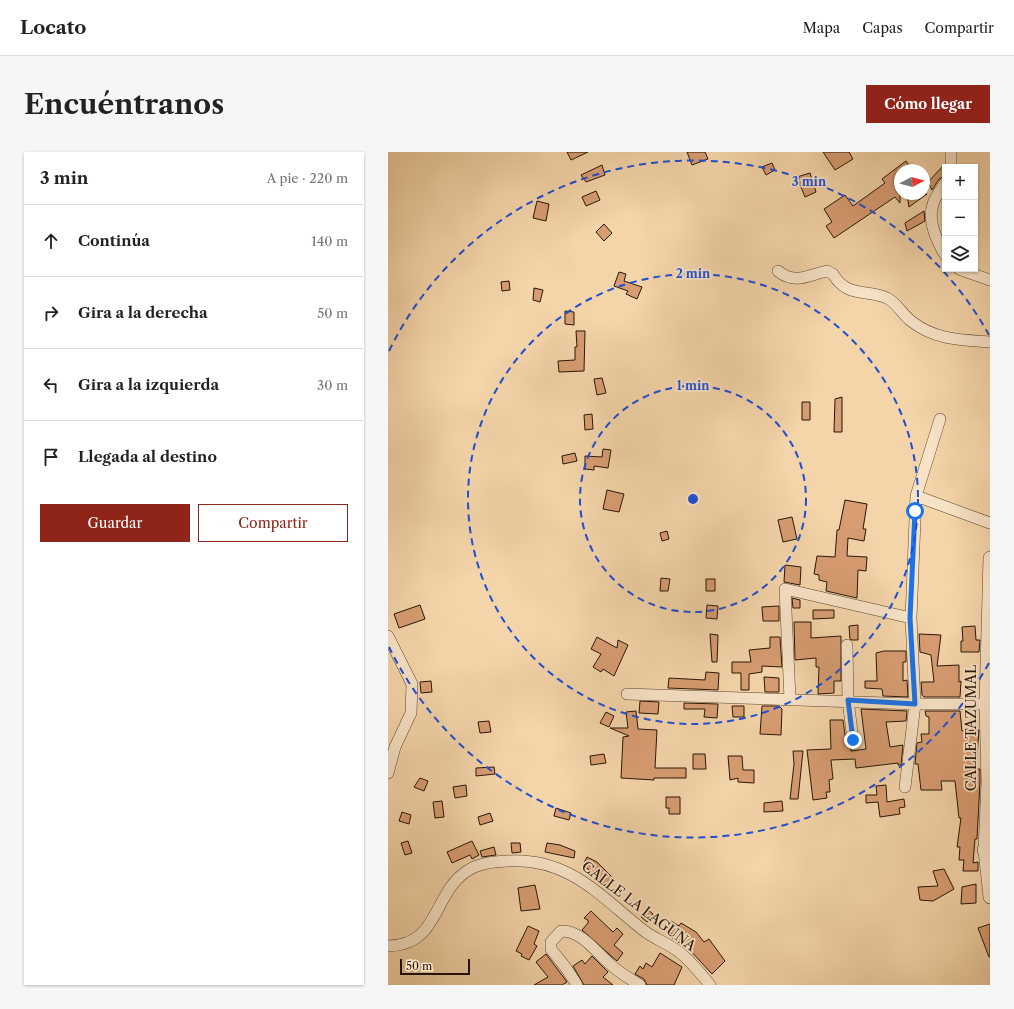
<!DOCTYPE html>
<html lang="es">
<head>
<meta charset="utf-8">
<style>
	:root { --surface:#fff; --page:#f6f6f6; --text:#222; --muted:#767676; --line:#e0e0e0; --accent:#8f2418 }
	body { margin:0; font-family:"Libre Caslon Text",serif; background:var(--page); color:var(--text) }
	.controls { position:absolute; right:12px; top:12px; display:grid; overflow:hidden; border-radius:0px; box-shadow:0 1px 3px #0004 }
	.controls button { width:36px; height:36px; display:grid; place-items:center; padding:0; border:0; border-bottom:1px solid var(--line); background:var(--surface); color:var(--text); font:20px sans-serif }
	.compass { position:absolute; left:506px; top:12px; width:36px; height:36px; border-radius:50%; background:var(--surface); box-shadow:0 1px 3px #0004; rotate:83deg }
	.scale { position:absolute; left:12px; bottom:10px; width:70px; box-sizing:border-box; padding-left:4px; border:2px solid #281507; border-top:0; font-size:11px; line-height:14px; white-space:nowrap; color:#281507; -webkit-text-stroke:3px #f8e3c7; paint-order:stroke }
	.stop { position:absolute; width:12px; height:12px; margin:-9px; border:3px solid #1a73e8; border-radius:50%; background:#fff }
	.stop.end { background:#1a73e8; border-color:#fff; box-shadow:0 1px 4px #0008 }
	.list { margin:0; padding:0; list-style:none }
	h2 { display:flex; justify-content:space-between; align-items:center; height:52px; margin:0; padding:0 16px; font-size:17px }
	h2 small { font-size:13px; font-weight:400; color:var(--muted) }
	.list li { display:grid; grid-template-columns:26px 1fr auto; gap:12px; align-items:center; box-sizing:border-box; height:72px; padding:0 16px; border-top:1px solid var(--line) }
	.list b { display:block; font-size:15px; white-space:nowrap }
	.list em { font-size:13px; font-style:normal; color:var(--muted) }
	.actions { display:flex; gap:8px; padding:12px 16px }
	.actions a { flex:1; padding:9px 0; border:1px solid var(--accent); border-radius:0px; text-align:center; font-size:14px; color:var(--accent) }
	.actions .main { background:var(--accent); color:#fff }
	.icon { flex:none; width:22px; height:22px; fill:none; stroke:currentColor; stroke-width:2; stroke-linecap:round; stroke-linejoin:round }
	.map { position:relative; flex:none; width:602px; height:833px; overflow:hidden; border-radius:0px }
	header { display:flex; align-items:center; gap:24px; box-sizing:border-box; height:56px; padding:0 20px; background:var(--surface); border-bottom:1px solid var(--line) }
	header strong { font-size:19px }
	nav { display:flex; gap:22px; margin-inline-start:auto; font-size:14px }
	.intro { display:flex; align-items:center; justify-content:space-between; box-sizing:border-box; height:96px; padding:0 24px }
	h1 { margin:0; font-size:28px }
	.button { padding:10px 18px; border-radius:0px; background:var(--accent); color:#fff; font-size:14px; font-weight:700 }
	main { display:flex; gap:24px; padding:0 24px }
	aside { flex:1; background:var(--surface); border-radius:0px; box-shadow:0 1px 3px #0004 }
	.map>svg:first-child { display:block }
</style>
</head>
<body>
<header>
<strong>Locato</strong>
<nav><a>Mapa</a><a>Capas</a><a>Compartir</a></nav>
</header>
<div class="intro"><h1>Encuéntranos</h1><a class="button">Cómo llegar</a></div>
<main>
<aside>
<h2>3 min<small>A pie · 220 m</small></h2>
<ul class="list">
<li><svg class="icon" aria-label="ahead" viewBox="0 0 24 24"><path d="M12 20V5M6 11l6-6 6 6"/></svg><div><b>Continúa</b></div><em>140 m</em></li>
<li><svg class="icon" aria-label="right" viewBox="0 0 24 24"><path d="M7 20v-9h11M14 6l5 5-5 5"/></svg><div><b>Gira a la derecha</b></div><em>50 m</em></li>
<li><svg class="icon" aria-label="left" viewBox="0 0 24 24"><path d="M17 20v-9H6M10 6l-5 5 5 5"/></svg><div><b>Gira a la izquierda</b></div><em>30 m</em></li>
<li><svg class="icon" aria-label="arrive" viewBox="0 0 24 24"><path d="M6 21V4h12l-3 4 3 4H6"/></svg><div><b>Llegada al destino</b></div></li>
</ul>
<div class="actions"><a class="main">Guardar</a><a>Compartir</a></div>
</aside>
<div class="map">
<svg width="602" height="833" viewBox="0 0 602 833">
	<rect width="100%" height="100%" fill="#f4d4a9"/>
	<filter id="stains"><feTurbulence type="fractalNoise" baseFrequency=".005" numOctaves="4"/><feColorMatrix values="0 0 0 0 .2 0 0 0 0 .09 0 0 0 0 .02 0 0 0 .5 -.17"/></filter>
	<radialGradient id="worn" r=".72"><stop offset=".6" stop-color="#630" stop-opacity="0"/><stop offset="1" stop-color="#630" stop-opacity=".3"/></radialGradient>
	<!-- building -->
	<path fill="#d89d72" stroke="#281507" d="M 179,0 L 200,0 L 183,8 Z
		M 299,0 L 317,0 L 320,7 L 304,13 Z
		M 435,0 L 461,0 L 465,7 L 447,18 Z
		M 518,9 L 524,18 L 512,18 L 512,51 L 507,45 L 446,86 L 438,74 L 444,70 L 436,57 L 457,43 L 465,54 L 497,31 L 494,27 Z
		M 384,11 L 387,18 L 378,23 L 374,15 Z
		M 214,13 L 217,23 L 198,30 L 193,23 Z
		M 556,13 L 557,24 L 551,27 L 544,38 L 540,30 Z
		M 422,21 L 428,40 L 417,45 L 409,25 Z
		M 208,39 L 212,48 L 198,54 L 194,45 Z
		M 519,42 L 539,42 L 521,55 Z
		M 149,49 L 161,52 L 158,69 L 145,66 Z
		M 536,59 L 537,69 L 519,79 L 517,71 Z
		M 216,72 L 224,81 L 216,89 L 208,80 Z
		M 231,120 L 238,122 L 236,129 L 254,135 L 249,147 L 238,142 L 240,139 L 226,134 Z
		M 121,129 L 122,138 L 114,139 L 113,130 Z
		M 146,136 L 155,138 L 152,150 L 145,148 Z
		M 177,159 L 186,160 L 186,173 L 177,172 Z
		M 188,179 L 197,179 L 196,219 L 171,220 L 170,209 L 187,208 L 187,195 L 189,195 Z
		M 214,226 L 218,241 L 209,243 L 206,227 Z
		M 454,245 L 454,280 L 446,280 L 447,247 Z
		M 414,250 L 422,250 L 422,268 L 414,268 Z
		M 204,262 L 205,277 L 197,278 L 196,263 Z
		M 215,297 L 223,298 L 220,316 L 206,314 L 206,318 L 197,317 L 197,304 L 214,305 Z
		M 187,301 L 189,309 L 175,312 L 174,304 Z
		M 219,338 L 236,342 L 231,360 L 215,357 Z
		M 457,348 L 479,352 L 475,377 L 478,377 L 476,389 L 460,386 L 459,404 L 479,405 L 478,419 L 470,418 L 469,446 L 438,439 L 439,430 L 431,428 L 431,423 L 426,422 L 429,404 L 447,405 L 449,378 L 451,378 Z
		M 404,365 L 409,387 L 395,390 L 390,368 Z
		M 279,379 L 281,387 L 274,389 L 272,381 Z
		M 397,413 L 413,415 L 412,433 L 396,430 Z
		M 273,426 L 282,427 L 280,439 L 272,439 Z
		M 318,427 L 327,427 L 327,439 L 318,439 Z
		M 404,446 L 412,448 L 412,456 L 405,456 Z
		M 32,453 L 37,467 L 11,476 L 6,462 Z
		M 319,453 L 330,454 L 329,467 L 318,466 Z
		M 391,454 L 391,469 L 375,469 L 374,455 Z
		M 425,458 L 446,458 L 446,466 L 425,467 Z
		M 406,470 L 423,470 L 423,486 L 453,484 L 453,529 L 446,529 L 446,541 L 430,542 L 431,515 L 428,515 L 428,506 L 407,508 Z
		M 470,473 L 470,488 L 464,488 L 462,487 L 461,474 Z
		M 587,474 L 588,488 L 592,488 L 591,500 L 573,500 L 573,489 L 575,489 L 574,475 Z
		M 322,482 L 330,483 L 329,510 L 324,510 Z
		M 531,482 L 553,483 L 549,514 L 571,513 L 571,530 L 573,529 L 572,545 L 536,545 L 534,543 L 533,530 L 546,530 L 543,503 L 532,500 Z
		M 209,485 L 229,496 L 230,488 L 240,493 L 226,524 L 215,517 L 213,520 L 205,515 L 213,502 L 203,497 Z
		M 382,485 L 392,485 L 394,515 L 374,514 L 374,520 L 361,522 L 361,538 L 353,538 L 353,521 L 344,521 L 344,510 L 363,510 L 361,498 L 382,496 Z
		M 496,499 L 518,499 L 518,510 L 515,510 L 515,529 L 519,528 L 520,545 L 495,544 L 494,537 L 477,536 L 477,529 L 489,529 L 488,501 Z
		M 318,520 L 331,521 L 330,538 L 280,536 L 281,526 L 317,528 Z
		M 376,525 L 391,526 L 391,540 L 377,540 Z
		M 43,529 L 44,540 L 33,541 L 32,530 Z
		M 252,549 L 271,550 L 270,562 L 251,561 Z
		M 296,551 L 330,552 L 329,566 L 316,565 L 317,557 L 296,557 Z
		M 344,554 L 356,554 L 356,565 L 345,565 Z
		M 374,554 L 391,554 L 394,557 L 393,583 L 372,582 Z
		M 473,557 L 519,559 L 518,569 L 498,570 L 502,595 L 515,593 L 513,613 L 510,613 L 510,611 L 468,616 L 467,607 L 443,608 L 445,627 L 441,628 L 442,640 L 438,640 L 439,646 L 425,648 L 419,598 L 443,597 L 442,568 L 455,568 L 458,589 L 463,595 L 463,599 L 478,597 Z
		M 248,559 L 250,577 L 269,578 L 267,616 L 298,616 L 298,626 L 266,626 L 266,628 L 233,626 L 235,585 L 241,584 L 222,576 L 240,576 L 238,560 Z
		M 537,559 L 572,559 L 574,579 L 591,578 L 588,617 L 592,617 L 592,630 L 589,687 L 587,687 L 585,711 L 590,710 L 590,719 L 575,719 L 576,708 L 571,708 L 572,695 L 569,695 L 573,666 L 571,666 L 567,629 L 553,629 L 554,638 L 533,638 L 530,612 L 527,612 L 529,591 L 534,590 L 533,582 L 541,582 L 541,565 L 538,564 Z
		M 218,560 L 226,564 L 221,575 L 212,571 Z
		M 101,569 L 103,580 L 92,581 L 90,570 Z
		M 405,599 L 415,599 L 410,647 L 402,647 L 406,612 Z
		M 216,602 L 218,611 L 203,613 L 202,604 Z
		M 305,602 L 317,602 L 318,617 L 305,617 Z
		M 340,604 L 354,604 L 355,618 L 366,618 L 366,631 L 350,630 L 350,626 L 342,628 Z
		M 106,615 L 107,622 L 88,624 L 88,616 Z
		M 32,626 L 40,629 L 36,639 L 26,635 Z
		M 78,633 L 79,644 L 67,646 L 65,635 Z
		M 498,633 L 499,650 L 516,647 L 517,655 L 511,656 L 512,662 L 492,665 L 490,650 L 478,651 L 478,643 L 489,643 L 488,634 Z
		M 278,645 L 292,645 L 292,662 L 281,662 L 281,656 L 278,656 Z
		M 54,649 L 56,665 L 47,666 L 45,650 Z
		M 394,649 L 395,659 L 376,660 L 376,651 Z
		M 168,656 L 183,661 L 181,668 L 166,664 Z
		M 14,660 L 23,663 L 21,672 L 11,669 Z
		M 102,661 L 105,669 L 92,673 L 90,665 Z
		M 20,689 L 24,701 L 17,703 L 13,691 Z
		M 84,689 L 91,703 L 84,707 L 82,703 L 64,711 L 59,700 Z
		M 123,691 L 132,691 L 133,700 L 124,701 Z
		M 159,691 L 172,693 L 187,699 L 186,706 L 157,700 Z
		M 106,695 L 108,703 L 94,705 L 92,699 Z
		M 199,705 L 209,710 L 225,726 L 219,733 L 195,713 Z
		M 556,717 L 566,737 L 545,749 L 532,748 L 530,735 L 550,734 L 545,719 Z
		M 588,732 L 588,751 L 573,752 L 574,735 Z
		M 147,733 L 152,757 L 133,759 L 130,736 Z
		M 259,757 L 265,762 L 259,770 L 253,765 Z
		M 203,759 L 225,780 L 229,776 L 235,782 L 226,793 L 235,801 L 229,809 L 194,778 L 200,771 L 200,768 L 196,766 Z
		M 283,769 L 291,774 L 293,771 L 308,780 L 316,790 L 321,787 L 337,809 L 324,822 L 300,796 L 284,786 L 286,783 L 277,778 Z
		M 602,772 L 602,805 L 601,805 L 590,776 Z
		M 140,774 L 151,779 L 146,792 L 149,794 L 141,808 L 133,804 L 134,802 L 128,799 Z
		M 272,801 L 294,815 L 286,833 L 259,833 L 256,827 L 247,822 L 252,814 L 255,817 L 258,811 L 264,815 Z
		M 158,802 L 179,830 L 174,833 L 146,833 L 160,825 L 148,810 Z
		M 204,804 L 220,820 L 215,825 L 225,833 L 196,833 L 185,814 L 194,808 L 197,812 Z"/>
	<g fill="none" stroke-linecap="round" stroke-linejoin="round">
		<defs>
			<path id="minor" d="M 563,0 L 563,15
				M 557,31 C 553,37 547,45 545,52 C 539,69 549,89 557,103
				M 571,117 L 602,128
				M 390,119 C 407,133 421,123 439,119 L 445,122 C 459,146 478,137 499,146 C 509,151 514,162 523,169 C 547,188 573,188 602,190
				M 528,344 L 602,371
				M 0,484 L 24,532 L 23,561 L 7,595 L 0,621
				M 459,493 L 460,548 L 465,588
				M 239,542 L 527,552 L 598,552
				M 402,547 L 397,437 L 523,466
				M 517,635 L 527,552 L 523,466 L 528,344 L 552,267
				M 0,794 C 52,793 44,742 79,719 C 91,711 104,710 119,709 C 180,705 211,743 255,778 C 266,787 280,791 291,800 C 303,809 313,822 322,833
				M 189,833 L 178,816 L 163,797 L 163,790 L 173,779 C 193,778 209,801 223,813 C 232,821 242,827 252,833"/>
			<path id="tertiary" d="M 602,406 L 598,552 L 600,630 L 597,698 L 602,745"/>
			<path id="secondary" d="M 597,698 L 602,687"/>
		</defs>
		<!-- minor casing -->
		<use href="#minor" stroke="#5b4530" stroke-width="12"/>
		<!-- tertiary casing -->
		<use href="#tertiary" stroke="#5b4530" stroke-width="14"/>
		<!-- secondary casing -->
		<use href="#secondary" stroke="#281507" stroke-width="16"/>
		<!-- minor -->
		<use href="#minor" stroke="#f8e3c7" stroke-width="11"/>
		<!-- tertiary -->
		<use href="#tertiary" stroke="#f8e3c7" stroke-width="13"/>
		<!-- secondary -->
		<use href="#secondary" stroke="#f8e3c7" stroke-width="15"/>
	</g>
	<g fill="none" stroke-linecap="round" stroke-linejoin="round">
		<!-- route -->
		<path stroke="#1a73e8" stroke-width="5" d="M 465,588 L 460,548 L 527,552 L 522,466 L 527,359"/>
	</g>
	<!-- distance rings -->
	<g fill="none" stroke="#1d4ed8" stroke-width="2" stroke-dasharray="7 5">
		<circle cx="305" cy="347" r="113"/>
		<circle cx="305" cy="347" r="225"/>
		<path d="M601 511A338 338 0 0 1 1 495M1 199A338 338 0 0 1 601 183"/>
	</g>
	<g text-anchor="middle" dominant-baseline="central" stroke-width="3.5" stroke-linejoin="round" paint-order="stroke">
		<!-- street labels -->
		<g font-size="14" fill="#281507" stroke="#f8e3c7">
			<text transform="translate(583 576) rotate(-90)">CALLE TAZUMAL</text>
			<text transform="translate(251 754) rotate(37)">CALLE LA LAGUNA</text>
		</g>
	</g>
	<circle cx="305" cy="347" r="6" fill="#1d4ed8" stroke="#f8e3c7" stroke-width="2"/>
	<g font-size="12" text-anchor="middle" font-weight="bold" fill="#1d4ed8" stroke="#f8e3c7" stroke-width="3.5" stroke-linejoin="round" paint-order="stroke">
		<text x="421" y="34">3 min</text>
		<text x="305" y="126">2 min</text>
		<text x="305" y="238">1 min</text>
	</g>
	<rect width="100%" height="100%" filter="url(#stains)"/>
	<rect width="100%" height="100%" fill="url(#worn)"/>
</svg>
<div class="controls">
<button>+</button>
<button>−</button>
<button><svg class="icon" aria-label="layers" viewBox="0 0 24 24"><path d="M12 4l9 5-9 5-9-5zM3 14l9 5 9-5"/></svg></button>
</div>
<svg class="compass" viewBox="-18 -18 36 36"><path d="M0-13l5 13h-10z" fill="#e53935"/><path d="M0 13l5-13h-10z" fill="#767676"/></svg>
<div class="scale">50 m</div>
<div class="stop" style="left:527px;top:359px"></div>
<div class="stop end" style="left:465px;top:588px"></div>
</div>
</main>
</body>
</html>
